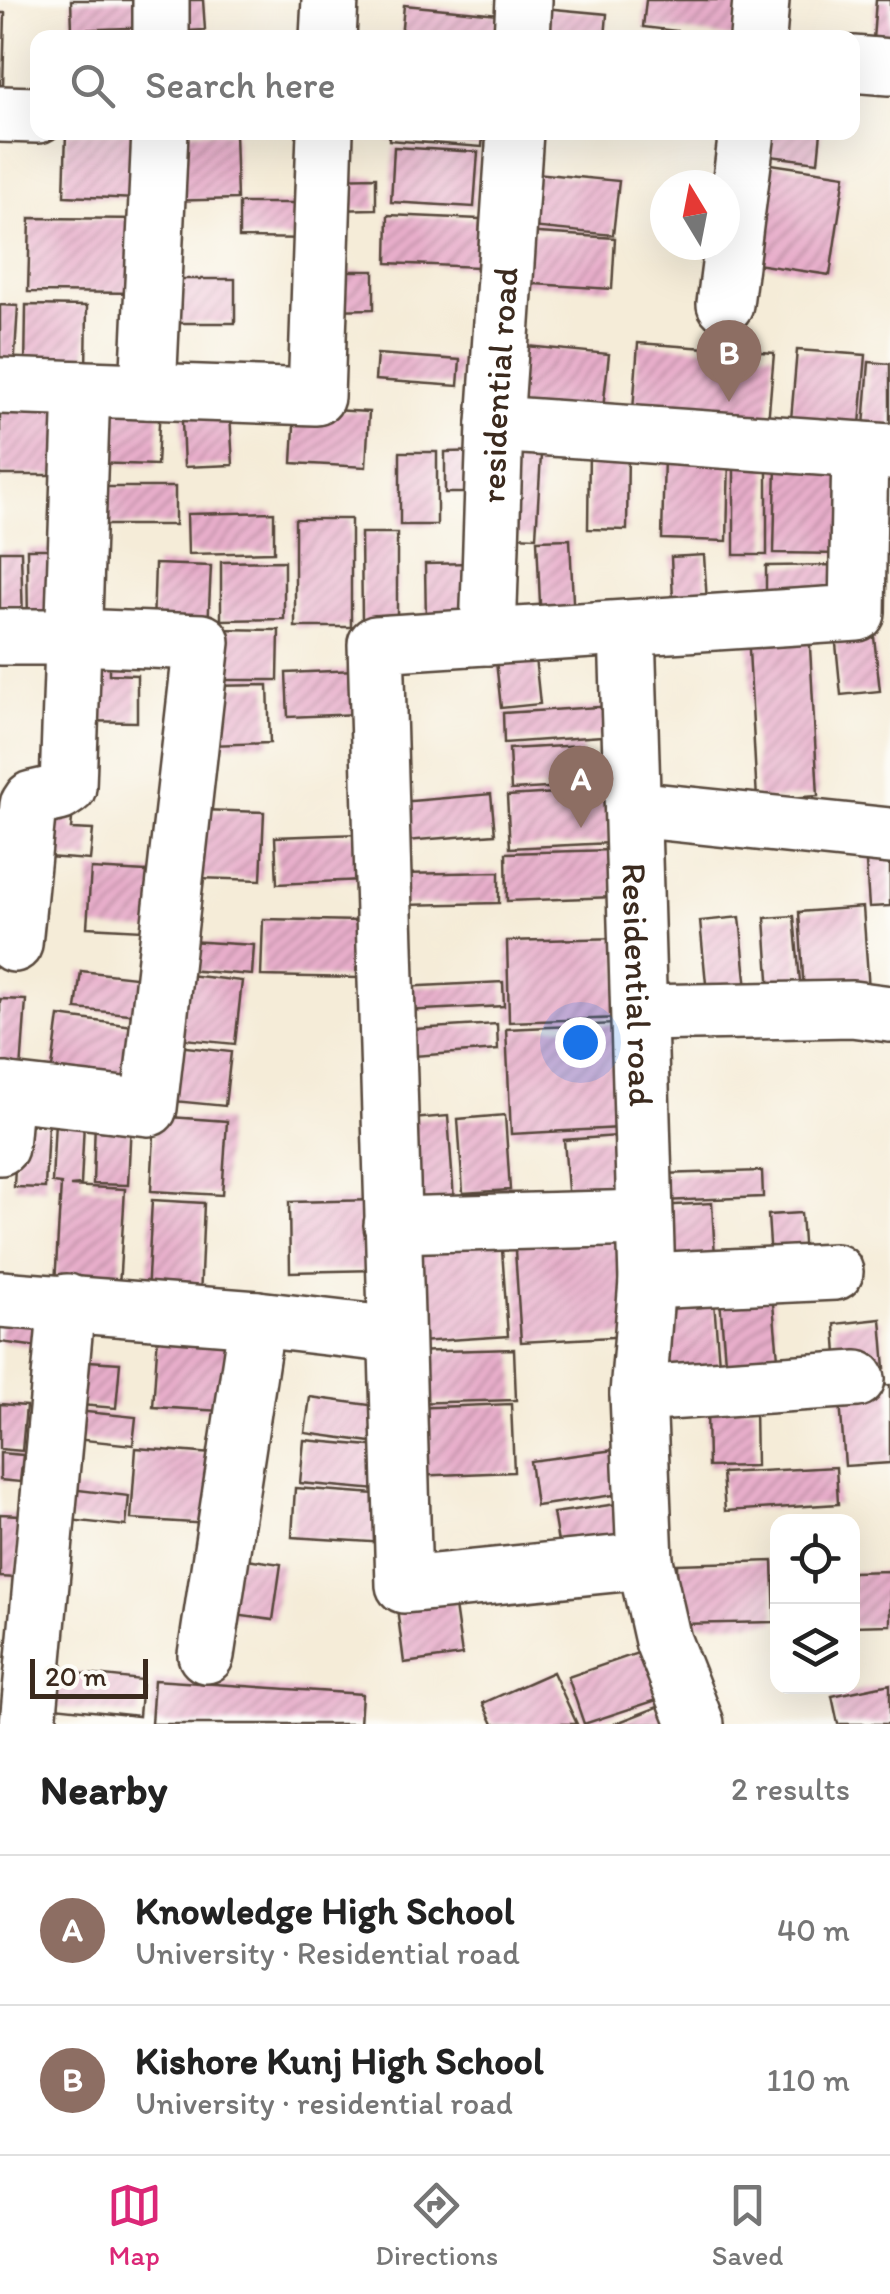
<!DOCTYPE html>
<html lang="en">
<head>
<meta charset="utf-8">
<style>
	:root { --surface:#fff; --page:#f2f2f2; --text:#222; --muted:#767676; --line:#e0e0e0; --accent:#db2777 }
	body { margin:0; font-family:Itim,sans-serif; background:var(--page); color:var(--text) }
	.controls { position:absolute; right:30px; bottom:30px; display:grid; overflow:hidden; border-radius:20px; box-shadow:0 10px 40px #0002 }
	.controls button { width:90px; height:90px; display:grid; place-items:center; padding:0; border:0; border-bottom:2px solid var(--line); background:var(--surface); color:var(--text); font:50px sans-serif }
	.compass { position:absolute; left:650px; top:170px; width:90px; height:90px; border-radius:50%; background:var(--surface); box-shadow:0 10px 40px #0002; rotate:350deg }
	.scale { position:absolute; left:30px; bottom:25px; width:118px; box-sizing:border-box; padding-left:10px; border:5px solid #3b2a1e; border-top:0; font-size:28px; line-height:35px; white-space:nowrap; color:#3b2a1e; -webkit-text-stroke:8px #fdfcf7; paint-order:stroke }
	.you { position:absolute; left:580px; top:1042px; width:35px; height:35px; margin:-25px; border:8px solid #fff; border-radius:50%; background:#1a73e8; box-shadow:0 0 0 15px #1a73e833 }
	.badge { display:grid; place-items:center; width:65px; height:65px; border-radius:50%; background:var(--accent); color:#fff; font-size:32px; font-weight:700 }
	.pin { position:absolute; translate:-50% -82px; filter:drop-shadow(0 2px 5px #0008) }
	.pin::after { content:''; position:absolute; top:52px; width:35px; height:30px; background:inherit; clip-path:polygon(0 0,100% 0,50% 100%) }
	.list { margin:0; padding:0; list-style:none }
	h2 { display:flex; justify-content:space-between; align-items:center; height:130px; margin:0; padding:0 40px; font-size:42px }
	h2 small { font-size:32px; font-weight:400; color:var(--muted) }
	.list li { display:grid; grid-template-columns:65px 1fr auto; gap:30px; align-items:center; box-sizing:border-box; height:150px; padding:0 40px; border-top:2px solid var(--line) }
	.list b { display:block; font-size:38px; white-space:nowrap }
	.list p { margin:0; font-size:32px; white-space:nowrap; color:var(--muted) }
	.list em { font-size:32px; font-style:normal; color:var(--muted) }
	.icon { flex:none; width:55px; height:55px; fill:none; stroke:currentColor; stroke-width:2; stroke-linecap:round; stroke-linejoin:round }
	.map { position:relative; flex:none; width:890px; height:1724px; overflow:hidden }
	.search { position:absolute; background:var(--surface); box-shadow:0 10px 40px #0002; left:30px; right:30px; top:30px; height:110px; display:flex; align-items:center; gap:25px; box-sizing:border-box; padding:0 35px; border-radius:20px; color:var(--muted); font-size:38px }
	.sheet { height:430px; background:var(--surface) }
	nav { display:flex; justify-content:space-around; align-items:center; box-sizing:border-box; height:140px; border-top:2px solid var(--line); background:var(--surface); font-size:28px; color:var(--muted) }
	nav a { display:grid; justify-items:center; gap:5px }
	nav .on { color:var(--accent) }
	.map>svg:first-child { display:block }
</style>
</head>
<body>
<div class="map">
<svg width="890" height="1724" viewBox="0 0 890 1724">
	<defs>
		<pattern id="building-hatch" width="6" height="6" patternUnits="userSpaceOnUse" patternTransform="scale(2.5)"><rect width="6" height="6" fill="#e8aecb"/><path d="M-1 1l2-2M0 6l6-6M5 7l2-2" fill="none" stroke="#bd8ea4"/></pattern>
	</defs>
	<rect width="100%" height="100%" fill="#fdfcf7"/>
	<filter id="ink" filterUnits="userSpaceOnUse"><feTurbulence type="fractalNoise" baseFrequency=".01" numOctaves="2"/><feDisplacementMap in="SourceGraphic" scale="20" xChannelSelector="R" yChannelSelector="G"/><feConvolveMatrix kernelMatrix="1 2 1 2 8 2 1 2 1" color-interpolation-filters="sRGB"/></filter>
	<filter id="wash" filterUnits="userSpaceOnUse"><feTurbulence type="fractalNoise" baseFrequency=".0048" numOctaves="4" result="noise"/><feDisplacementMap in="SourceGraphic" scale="40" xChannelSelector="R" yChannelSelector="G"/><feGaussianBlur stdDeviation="2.25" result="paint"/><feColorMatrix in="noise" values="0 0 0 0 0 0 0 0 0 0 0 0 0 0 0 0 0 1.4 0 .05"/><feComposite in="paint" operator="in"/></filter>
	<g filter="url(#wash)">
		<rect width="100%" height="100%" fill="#f5ecd8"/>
		<g id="blocks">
			<!-- building -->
			<path fill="url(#building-hatch)" d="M 71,0 L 156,0 L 157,27 L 72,30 Z
				M 167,0 L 203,0 L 205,30 L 169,32 Z
				M 646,0 L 740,0 L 735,38 L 643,27 Z
				M 876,0 L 890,0 L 890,55 L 872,53 Z
				M 404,5 L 498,14 L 496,38 L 401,38 Z
				M 533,7 L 607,14 L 605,38 L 530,38 Z
				M 0,13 L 5,13 L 3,88 L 0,88 Z
				M 66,132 L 141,132 L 138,199 L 64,196 Z
				M 166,132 L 235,132 L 237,199 L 168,201 Z
				M 389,132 L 483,132 L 482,147 L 389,140 Z
				M 756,132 L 821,132 L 818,162 L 754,154 Z
				M 394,147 L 478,152 L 474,207 L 391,202 Z
				M 758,162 L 845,175 L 830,275 L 743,262 Z
				M 525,172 L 619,181 L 613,235 L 520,226 Z
				M 376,177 L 376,209 L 331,210 L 330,178 Z
				M 239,203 L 317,203 L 317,239 L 239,238 Z
				M 388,215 L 480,219 L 478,267 L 387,263 Z
				M 30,218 L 151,219 L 150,293 L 28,292 Z
				M 523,232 L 615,238 L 612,289 L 519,283 Z
				M 327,271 L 374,271 L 374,309 L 328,310 Z
				M 168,279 L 235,279 L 235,323 L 167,323 Z
				M 0,305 L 18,306 L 14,370 L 0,369 Z
				M 26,305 L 87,306 L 86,372 L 25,372 Z
				M 638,343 L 774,353 L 767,435 L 632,424 Z
				M 516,345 L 609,354 L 602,418 L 509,408 Z
				M 797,350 L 866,355 L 859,436 L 790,431 Z
				M 377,354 L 460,360 L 458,386 L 375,380 Z
				M 869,362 L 890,364 L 890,441 L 863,439 Z
				M 229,397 L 233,465 L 184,467 L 181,399 Z
				M 92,401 L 160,403 L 157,465 L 90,463 Z
				M 0,403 L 72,403 L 71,475 L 0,475 Z
				M 295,408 L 369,412 L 366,467 L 292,463 Z
				M 589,448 L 628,449 L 627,530 L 588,529 Z
				M 486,451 L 487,493 L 445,493 L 445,452 Z
				M 400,452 L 437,452 L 437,525 L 400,525 Z
				M 498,453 L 541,455 L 536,537 L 494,535 Z
				M 664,455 L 729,457 L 727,541 L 662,539 Z
				M 734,458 L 767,459 L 767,555 L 734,555 Z
				M 776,463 L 845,464 L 843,554 L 774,553 Z
				M 99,487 L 175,487 L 175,525 L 99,525 Z
				M 274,512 L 274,552 L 188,554 L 187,514 Z
				M 295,519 L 351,519 L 351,627 L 295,627 Z
				M 361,533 L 397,533 L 397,623 L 362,623 Z
				M 570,539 L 574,622 L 541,624 L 537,540 Z
				M 27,549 L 72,549 L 73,627 L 28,628 Z
				M 0,551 L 21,551 L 23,621 L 0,622 Z
				M 704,555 L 708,619 L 674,621 L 671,557 Z
				M 284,561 L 284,619 L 221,620 L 221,562 Z
				M 472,563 L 473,621 L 426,622 L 425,564 Z
				M 155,564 L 211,566 L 208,629 L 153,627 Z
				M 843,565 L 843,610 L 766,611 L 766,566 Z
				M 872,619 L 880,691 L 841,695 L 834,623 Z
				M 809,628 L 818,796 L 757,800 L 748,631 Z
				M 213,629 L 279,630 L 278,680 L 213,680 Z
				M 535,657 L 540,704 L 501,708 L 496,661 Z
				M 80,658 L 109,658 L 109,674 L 137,675 L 137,722 L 79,721 Z
				M 356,670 L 358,714 L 288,717 L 286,673 Z
				M 268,685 L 270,743 L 209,745 L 208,686 Z
				M 614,706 L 616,735 L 504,743 L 503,713 Z
				M 582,745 L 585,786 L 511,790 L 509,749 Z
				M 607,790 L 610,843 L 510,848 L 507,796 Z
				M 491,794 L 495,834 L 392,842 L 389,803 Z
				M 200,810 L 264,812 L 261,880 L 197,878 Z
				M 35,815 L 72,819 L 71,829 L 93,830 L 90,860 L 32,856 Z
				M 360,834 L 362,880 L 277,884 L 275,837 Z
				M 890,846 L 890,906 L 869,907 L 865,848 Z
				M 612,850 L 614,897 L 507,901 L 506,853 Z
				M 91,869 L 165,873 L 161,931 L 87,927 Z
				M 499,872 L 499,903 L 402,905 L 401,874 Z
				M 863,907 L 869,990 L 804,994 L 799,912 Z
				M 794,916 L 801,992 L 770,994 L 765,918 Z
				M 740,917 L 747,990 L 707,994 L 700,921 Z
				M 263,919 L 361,921 L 360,978 L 261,976 Z
				M 619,938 L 621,1018 L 509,1022 L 507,941 Z
				M 188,941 L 254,945 L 252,975 L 186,970 Z
				M 81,971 L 153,979 L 149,1016 L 76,1009 Z
				M 179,974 L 242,981 L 235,1044 L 173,1038 Z
				M 503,982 L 504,1006 L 403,1011 L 401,987 Z
				M 0,999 L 26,1000 L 20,1085 L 0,1084 Z
				M 59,1016 L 148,1028 L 138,1103 L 49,1091 Z
				M 497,1024 L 498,1050 L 399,1057 L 398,1030 Z
				M 615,1024 L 620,1128 L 511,1134 L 506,1029 Z
				M 168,1045 L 231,1052 L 225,1106 L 163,1100 Z
				M 505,1115 L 510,1190 L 463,1193 L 458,1119 Z
				M 155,1116 L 227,1121 L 222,1195 L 151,1191 Z
				M 448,1116 L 454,1200 L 405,1204 L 399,1120 Z
				M 95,1119 L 131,1120 L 128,1185 L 93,1184 Z
				M 55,1120 L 84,1122 L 81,1185 L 70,1186 L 125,1189 L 119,1288 L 55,1284 L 61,1184 L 52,1183 Z
				M 17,1124 L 48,1125 L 45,1188 L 14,1187 Z
				M 630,1135 L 635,1196 L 569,1202 L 564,1140 Z
				M 762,1171 L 763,1197 L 661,1201 L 660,1174 Z
				M 152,1200 L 204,1203 L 200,1299 L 147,1296 Z
				M 377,1200 L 378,1270 L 290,1272 L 289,1202 Z
				M 712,1203 L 715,1257 L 660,1260 L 657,1206 Z
				M 801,1213 L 804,1257 L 771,1259 L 768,1215 Z
				M 624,1228 L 630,1336 L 521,1342 L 514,1235 Z
				M 501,1235 L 508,1336 L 419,1342 L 413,1241 Z
				M 771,1282 L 779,1369 L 726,1374 L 719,1286 Z
				M 713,1289 L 720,1376 L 665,1380 L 656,1295 Z
				M 0,1305 L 51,1311 L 46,1348 L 0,1342 Z
				M 881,1319 L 885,1368 L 838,1372 L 835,1324 Z
				M 159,1320 L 245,1325 L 239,1412 L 153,1407 Z
				M 514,1349 L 516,1400 L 409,1403 L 408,1352 Z
				M 72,1360 L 120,1363 L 116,1408 L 69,1404 Z
				M 890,1385 L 890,1463 L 845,1466 L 839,1388 Z
				M 310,1397 L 377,1406 L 371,1442 L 305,1433 Z
				M 0,1404 L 26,1406 L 22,1451 L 0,1449 Z
				M 511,1404 L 514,1472 L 413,1476 L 410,1408 Z
				M 707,1407 L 755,1407 L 756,1466 L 708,1467 Z
				M 67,1410 L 136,1417 L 133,1445 L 64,1438 Z
				M 304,1440 L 381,1447 L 377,1490 L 300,1483 Z
				M 136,1448 L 213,1454 L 209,1524 L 131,1519 Z
				M 622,1449 L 628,1493 L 536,1506 L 530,1461 Z
				M 0,1453 L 23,1455 L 20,1482 L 0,1480 Z
				M 836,1467 L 838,1504 L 725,1511 L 722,1473 Z
				M 62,1488 L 129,1496 L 126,1526 L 59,1519 Z
				M 295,1488 L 389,1495 L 386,1543 L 292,1537 Z
				M 624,1503 L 631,1550 L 561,1560 L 553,1513 Z
				M 0,1514 L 20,1515 L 17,1578 L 0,1577 Z
				M 226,1556 L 281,1564 L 273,1620 L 219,1613 Z
				M 773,1561 L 775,1622 L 678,1624 L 677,1564 Z
				M 890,1571 L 890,1625 L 852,1626 L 852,1572 Z
				M 453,1592 L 462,1655 L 404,1663 L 396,1600 Z
				M 655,1647 L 672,1695 L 584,1724 L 568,1677 Z
				M 57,1671 L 142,1680 L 139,1716 L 54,1707 Z
				M 553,1672 L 577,1724 L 493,1724 L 483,1703 Z
				M 154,1680 L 362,1694 L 360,1724 L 151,1724 Z
				M 890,1684 L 890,1724 L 838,1724 L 832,1696 Z
				M 673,1701 L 683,1724 L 614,1724 Z"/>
		</g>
	</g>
	<g filter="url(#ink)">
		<use href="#blocks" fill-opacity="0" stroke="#57473a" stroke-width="2.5"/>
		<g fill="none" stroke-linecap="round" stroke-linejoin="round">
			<defs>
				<g id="minor">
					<path d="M 161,38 L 161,0"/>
					<path d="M 328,38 L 330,0"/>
					<path d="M 522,38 L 524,0"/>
					<path d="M 758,38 L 761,0"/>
					<path d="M 852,64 L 890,67"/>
					<path d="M 0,114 L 38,115"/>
					<path d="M 725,304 L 747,132"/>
					<path d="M 0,386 L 316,397 L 325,132"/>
					<path d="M 148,391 L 160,132"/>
					<path d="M 495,424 L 890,452"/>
					<path id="s1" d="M 627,630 L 647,1281 L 638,1394 L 645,1561 L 663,1641 L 696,1724"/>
					<path d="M 0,637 L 74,637 L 202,642 L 149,1108 L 0,1091"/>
					<path id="s2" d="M 488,637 L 495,424 L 515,132"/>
					<path d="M 633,809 L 890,836"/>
					<path d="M 14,944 L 28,805 L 32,799 L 59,793 L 68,787 L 82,389"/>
					<path d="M 640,1013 L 852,1009 L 890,1014"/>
					<path d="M 0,1147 L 5,1091"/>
					<path d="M 392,1225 L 644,1218"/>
					<path d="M 647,1281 L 835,1272"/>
					<path d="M 0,1299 L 257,1319 L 395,1335"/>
					<path d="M 638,1394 L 857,1379"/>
					<path d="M 645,1561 L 404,1585 L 376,644 L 857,613 L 860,450"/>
					<path d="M 206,1655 L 257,1319"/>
					<path d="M 28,1724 L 67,1302"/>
				</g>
			</defs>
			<!-- minor casing -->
			<use href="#minor" stroke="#57473a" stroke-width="60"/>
			<!-- minor -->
			<use href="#minor" stroke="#fff" stroke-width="55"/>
		</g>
	</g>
	<g text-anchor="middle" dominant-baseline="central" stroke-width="10" stroke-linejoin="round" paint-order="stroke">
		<!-- street labels -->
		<g font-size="35" fill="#3b2a1e" stroke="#fdfcf7">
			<text stroke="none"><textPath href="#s2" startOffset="252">residential road</textPath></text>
			<text stroke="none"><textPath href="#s1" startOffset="355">Residential road</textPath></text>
		</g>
	</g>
</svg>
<div class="controls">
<button><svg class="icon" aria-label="locate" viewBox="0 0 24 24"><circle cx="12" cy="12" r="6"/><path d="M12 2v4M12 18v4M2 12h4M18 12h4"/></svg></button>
<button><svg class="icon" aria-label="layers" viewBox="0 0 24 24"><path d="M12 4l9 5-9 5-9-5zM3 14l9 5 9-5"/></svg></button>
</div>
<svg class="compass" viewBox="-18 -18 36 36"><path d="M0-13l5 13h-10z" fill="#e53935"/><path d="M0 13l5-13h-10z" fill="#767676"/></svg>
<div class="scale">20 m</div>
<div class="you"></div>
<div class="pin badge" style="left:581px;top:828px;background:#8d6e63">A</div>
<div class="pin badge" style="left:729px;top:402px;background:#8d6e63">B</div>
<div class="search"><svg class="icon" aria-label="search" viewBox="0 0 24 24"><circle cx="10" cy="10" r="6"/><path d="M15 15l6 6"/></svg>Search here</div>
</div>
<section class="sheet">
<h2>Nearby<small>2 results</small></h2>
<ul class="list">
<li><span class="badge" style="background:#8d6e63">A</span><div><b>Knowledge High School</b><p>University · Residential road</p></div><em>40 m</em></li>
<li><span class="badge" style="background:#8d6e63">B</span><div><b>Kishore Kunj High School</b><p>University · residential road</p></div><em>110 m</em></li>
</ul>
</section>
<nav>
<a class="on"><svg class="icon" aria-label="map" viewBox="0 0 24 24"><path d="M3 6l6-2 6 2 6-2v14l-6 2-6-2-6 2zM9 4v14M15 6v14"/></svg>Map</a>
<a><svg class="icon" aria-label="directions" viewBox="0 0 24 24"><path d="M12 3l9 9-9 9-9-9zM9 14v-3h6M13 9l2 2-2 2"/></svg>Directions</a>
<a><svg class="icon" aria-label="saved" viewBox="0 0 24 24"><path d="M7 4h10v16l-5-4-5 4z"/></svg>Saved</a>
</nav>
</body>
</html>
